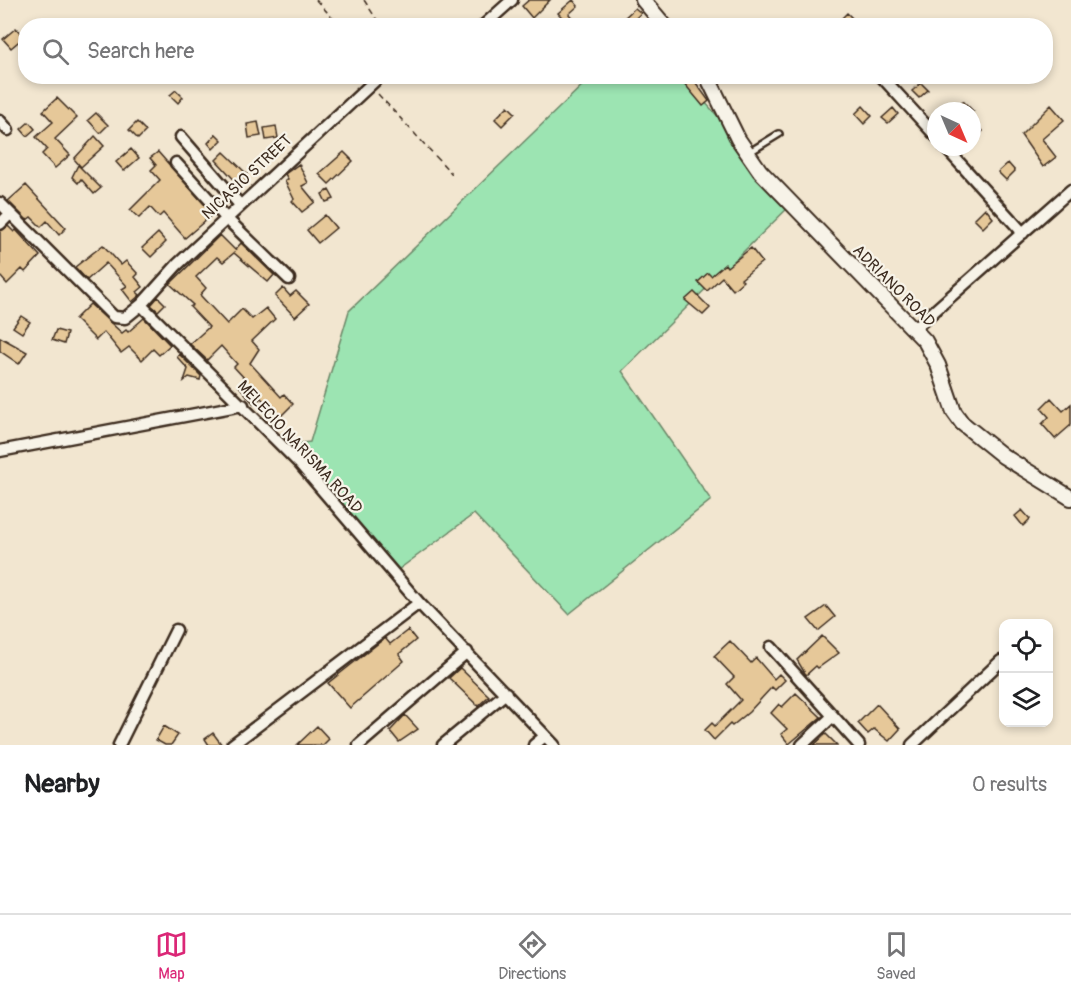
<!DOCTYPE html>
<html lang="en">
<head>
<meta charset="utf-8">
<style>
	:root { --surface:#fff; --page:#f2f2f2; --text:#202124; --muted:#757577; --line:#e0e0e0; --accent:#db2777 }
	body { margin:0; font-family:Pangolin,sans-serif; background:var(--page); color:var(--text) }
	.controls { position:absolute; right:18px; bottom:18px; display:grid; overflow:hidden; border-radius:12px; box-shadow:0 3px 9px #0003 }
	.controls button { width:54px; height:54px; display:grid; place-items:center; padding:0; border:0; border-bottom:2px solid var(--line); background:var(--surface); color:var(--text); font:30px sans-serif }
	.compass { position:absolute; left:927px; top:102px; width:54px; height:54px; border-radius:50%; background:var(--surface); box-shadow:0 3px 9px #0003; rotate:136deg }
	.list { margin:0; padding:0; list-style:none }
	h2 { display:flex; justify-content:space-between; align-items:center; height:78px; margin:0; padding:0 24px; font-size:26px }
	h2 small { font-size:20px; font-weight:400; color:var(--muted) }
	.icon { flex:none; width:33px; height:33px; fill:none; stroke:currentColor; stroke-width:2; stroke-linecap:round; stroke-linejoin:round }
	.map { position:relative; flex:none; width:1071px; height:745px; overflow:hidden }
	.search { position:absolute; background:var(--surface); box-shadow:0 3px 9px #0003; left:18px; right:18px; top:18px; height:66px; display:flex; align-items:center; gap:15px; box-sizing:border-box; padding:0 21px; border-radius:24px; color:var(--muted); font-size:22px }
	.sheet { height:168px; background:var(--surface) }
	nav { display:flex; justify-content:space-around; align-items:center; box-sizing:border-box; height:84px; border-top:2px solid var(--line); background:var(--surface); font-size:16px; color:var(--muted) }
	nav a { display:grid; justify-items:center; gap:3px }
	nav .on { color:var(--accent) }
	.map>svg:first-child { display:block }
</style>
</head>
<body>
<div class="map">
<svg width="1071" height="745" viewBox="0 0 1071 745">
	<rect width="100%" height="100%" fill="#f2e6d0"/>
	<filter id="ink" filterUnits="userSpaceOnUse"><feTurbulence type="fractalNoise" baseFrequency=".0167" numOctaves="2"/><feDisplacementMap in="SourceGraphic" scale="12" xChannelSelector="R" yChannelSelector="G"/><feConvolveMatrix kernelMatrix="1 2 1 2 8 2 1 2 1" color-interpolation-filters="sRGB"/></filter>
	<g filter="url(#ink)">
		<!-- green -->
		<path fill="#9ce4b2" stroke="#6c8768" stroke-width="1.5" d="M 591,77 L 682,77 L 795,201 L 622,371 L 711,500 L 569,614 L 474,514 L 391,575 L 291,444 L 310,442 L 349,311 Z"/>
		<!-- building -->
		<path fill="#e6c899" stroke="#3b2a1e" stroke-width="1.5" d="M 529,0 L 550,0 L 532,18 L 522,6 Z
			M 573,0 L 578,6 L 569,14 L 579,26 L 570,26 L 558,13 Z
			M 635,8 L 641,13 L 628,26 L 622,20 Z
			M 847,13 L 853,19 L 847,25 L 841,19 Z
			M 16,28 L 24,37 L 11,48 L 3,39 Z
			M 678,76 L 691,76 L 709,101 L 703,106 Z
			M 921,83 L 928,90 L 919,98 L 912,91 Z
			M 176,90 L 183,97 L 178,103 L 170,95 Z
			M 57,98 L 77,118 L 55,139 L 70,155 L 55,168 L 42,154 L 47,149 L 36,137 L 53,122 L 43,111 Z
			M 963,101 L 973,111 L 952,111 Z
			M 1051,105 L 1064,120 L 1042,139 L 1056,157 L 1043,167 L 1021,135 Z
			M 508,106 L 515,113 L 502,126 L 495,119 Z
			M 863,106 L 872,116 L 864,124 L 855,114 Z
			M 893,108 L 898,114 L 888,123 L 882,118 Z
			M 96,113 L 108,125 L 100,133 L 88,120 Z
			M 972,120 L 983,131 L 972,141 Z
			M 29,122 L 35,129 L 27,136 L 21,129 Z
			M 137,122 L 146,131 L 138,139 L 129,130 Z
			M 258,122 L 261,136 L 249,138 L 247,124 Z
			M 276,126 L 278,138 L 266,140 L 264,128 Z
			M 216,134 L 222,140 L 213,149 L 208,143 Z
			M 95,136 L 104,146 L 81,167 L 74,159 Z
			M 131,149 L 139,158 L 124,171 L 116,162 Z
			M 158,152 L 213,214 L 185,238 L 163,213 L 159,217 L 150,207 L 139,218 L 130,210 L 160,180 L 151,170 L 156,165 L 150,158 Z
			M 224,152 L 247,174 L 244,177 L 247,180 L 240,186 L 216,160 Z
			M 344,152 L 353,161 L 329,184 L 319,174 Z
			M 1008,163 L 1015,171 L 1006,180 L 998,172 Z
			M 299,164 L 308,183 L 302,186 L 315,202 L 302,212 L 292,201 L 294,199 L 285,181 L 288,179 L 285,174 Z
			M 78,165 L 101,188 L 94,194 L 81,179 L 78,183 L 72,177 Z
			M 26,185 L 66,228 L 59,235 L 47,221 L 41,227 L 31,217 L 27,220 L 8,201 Z
			M 329,190 L 334,199 L 326,202 L 322,194 Z
			M 985,208 L 993,218 L 983,228 L 974,219 Z
			M 325,215 L 336,228 L 318,243 L 307,230 Z
			M 8,226 L 14,232 L 16,230 L 40,256 L 25,272 L 22,269 L 7,284 L 0,276 L 0,231 Z
			M 158,233 L 166,242 L 151,257 L 142,248 Z
			M 220,235 L 235,250 L 241,243 L 274,275 L 268,282 L 234,253 L 223,262 L 217,257 L 196,277 L 206,288 L 200,295 L 227,324 L 242,309 L 252,319 L 266,308 L 275,319 L 252,341 L 259,349 L 250,363 L 281,397 L 284,394 L 293,404 L 280,417 L 261,398 L 254,404 L 239,386 L 246,380 L 234,367 L 237,364 L 221,346 L 207,360 L 190,344 L 209,327 L 190,307 L 193,305 L 170,284 Z
			M 103,245 L 121,265 L 126,261 L 138,274 L 135,277 L 143,287 L 137,292 L 140,295 L 132,302 L 122,289 L 127,286 L 106,263 L 87,280 L 75,267 Z
			M 751,248 L 762,262 L 741,279 L 743,281 L 733,290 L 722,277 L 707,291 L 698,282 L 708,273 L 711,276 L 725,264 L 727,267 Z
			M 283,288 L 290,296 L 296,291 L 309,304 L 295,317 L 275,296 Z
			M 694,292 L 710,308 L 703,315 L 685,300 Z
			M 158,297 L 165,304 L 158,311 L 151,305 Z
			M 90,304 L 122,333 L 126,330 L 128,332 L 144,318 L 170,345 L 159,355 L 153,349 L 142,360 L 129,347 L 121,353 L 104,332 L 96,340 L 75,319 Z
			M 21,316 L 30,322 L 22,333 L 13,327 Z
			M 56,330 L 67,333 L 64,344 L 52,340 Z
			M 0,337 L 27,352 L 19,364 L 0,351 Z
			M 179,354 L 201,376 L 200,380 L 189,377 L 184,381 L 188,369 L 177,357 Z
			M 1051,398 L 1063,411 L 1071,404 L 1071,425 L 1055,439 L 1042,424 L 1049,417 L 1041,408 Z
			M 1022,510 L 1030,519 L 1023,526 L 1015,516 Z
			M 826,606 L 835,617 L 818,631 L 808,619 Z
			M 408,630 L 416,640 L 399,654 L 404,661 L 350,708 L 328,683 L 385,638 L 390,644 Z
			M 822,636 L 839,653 L 818,668 L 816,666 L 806,675 L 797,660 Z
			M 730,641 L 751,663 L 756,658 L 774,679 L 779,674 L 785,680 L 775,690 L 772,687 L 749,712 L 732,726 L 730,724 L 714,740 L 705,730 L 712,723 L 715,726 L 741,700 L 727,684 L 734,677 L 714,656 Z
			M 460,668 L 489,696 L 478,706 L 449,678 Z
			M 796,693 L 821,717 L 789,744 L 781,734 L 787,729 L 771,713 L 779,704 L 782,707 Z
			M 877,704 L 900,729 L 889,741 L 874,729 L 868,734 L 858,723 Z
			M 405,715 L 418,729 L 399,742 L 390,731 Z
			M 164,726 L 178,735 L 171,745 L 165,745 L 156,740 Z
			M 317,726 L 329,739 L 323,745 L 297,745 Z
			M 213,733 L 222,745 L 209,745 L 205,739 Z
			M 826,734 L 837,745 L 814,745 Z"/>
		<g fill="none" stroke-linecap="round" stroke-linejoin="round">
			<defs>
				<path id="service" d="M 748,153 L 779,134"/>
				<path id="minor" d="M 483,26 L 512,0
					M 881,76 L 936,136
					M 0,121 L 8,130
					M 181,137 L 240,205
					M 945,147 L 1023,233
					M 176,163 L 226,218 L 289,279
					M 0,203 L 114,317 L 125,318 L 141,305 L 300,464 L 419,603 L 554,745
					M 0,224 L 10,214
					M 141,305 L 177,265 L 380,76
					M 914,329 L 1071,190
					M 0,451 L 243,405
					M 771,647 L 859,745
					M 119,745 L 176,630
					M 232,745 L 419,603
					M 359,745 L 467,652
					M 443,745 L 506,693
					M 534,745 L 545,736
					M 802,745 L 833,716
					M 912,745 L 1001,661"/>
				<path id="tertiary" d="M 643,0 L 665,26
					M 707,76 L 738,139 L 760,171 L 925,341 L 938,365 L 954,412 L 962,423 L 1003,456 L 1071,498"/>
			</defs>
			<!-- service casing -->
			<use href="#service" stroke="#3b2a1e" stroke-width="10"/>
			<!-- minor casing -->
			<use href="#minor" stroke="#3b2a1e" stroke-width="15"/>
			<!-- tertiary casing -->
			<use href="#tertiary" stroke="#3b2a1e" stroke-width="18"/>
			<!-- path -->
			<path stroke="#3b2a1e" stroke-width="1.5" stroke-dasharray="6 4.5" stroke-linecap="butt" d="M 316,0 L 340,26
				M 364,0 L 381,26
				M 378,94 L 452,174"/>
			<!-- service -->
			<use href="#service" stroke="#f7f3e8" stroke-width="5"/>
			<!-- minor -->
			<use href="#minor" stroke="#f7f3e8" stroke-width="10"/>
			<!-- tertiary -->
			<use href="#tertiary" stroke="#f7f3e8" stroke-width="14"/>
		</g>
	</g>
	<g text-anchor="middle" dominant-baseline="central" stroke-width="4.5" stroke-linejoin="round" paint-order="stroke">
		<!-- street labels -->
		<g font-size="16" fill="#3b2a1e" stroke="#f7f3e8">
			<text transform="translate(247 177) rotate(-43)">NICASIO STREET</text>
			<text transform="translate(894 286) rotate(45)">ADRIANO ROAD</text>
			<text transform="translate(300 447) rotate(47)">MELECIO NARISMA ROAD</text>
		</g>
	</g>
</svg>
<div class="controls">
<button><svg class="icon" aria-label="locate" viewBox="0 0 24 24"><circle cx="12" cy="12" r="6"/><path d="M12 2v4M12 18v4M2 12h4M18 12h4"/></svg></button>
<button><svg class="icon" aria-label="layers" viewBox="0 0 24 24"><path d="M12 4l9 5-9 5-9-5zM3 14l9 5 9-5"/></svg></button>
</div>
<svg class="compass" viewBox="-18 -18 36 36"><path d="M0-13l5 13h-10z" fill="#e53935"/><path d="M0 13l5-13h-10z" fill="#757577"/></svg>
<div class="search"><svg class="icon" aria-label="search" viewBox="0 0 24 24"><circle cx="10" cy="10" r="6"/><path d="M15 15l6 6"/></svg>Search here</div>
</div>
<section class="sheet">
<h2>Nearby<small>0 results</small></h2>
<ul class="list">
</ul>
</section>
<nav>
<a class="on"><svg class="icon" aria-label="map" viewBox="0 0 24 24"><path d="M3 6l6-2 6 2 6-2v14l-6 2-6-2-6 2zM9 4v14M15 6v14"/></svg>Map</a>
<a><svg class="icon" aria-label="directions" viewBox="0 0 24 24"><path d="M12 3l9 9-9 9-9-9zM9 14v-3h6M13 9l2 2-2 2"/></svg>Directions</a>
<a><svg class="icon" aria-label="saved" viewBox="0 0 24 24"><path d="M7 4h10v16l-5-4-5 4z"/></svg>Saved</a>
</nav>
</body>
</html>
